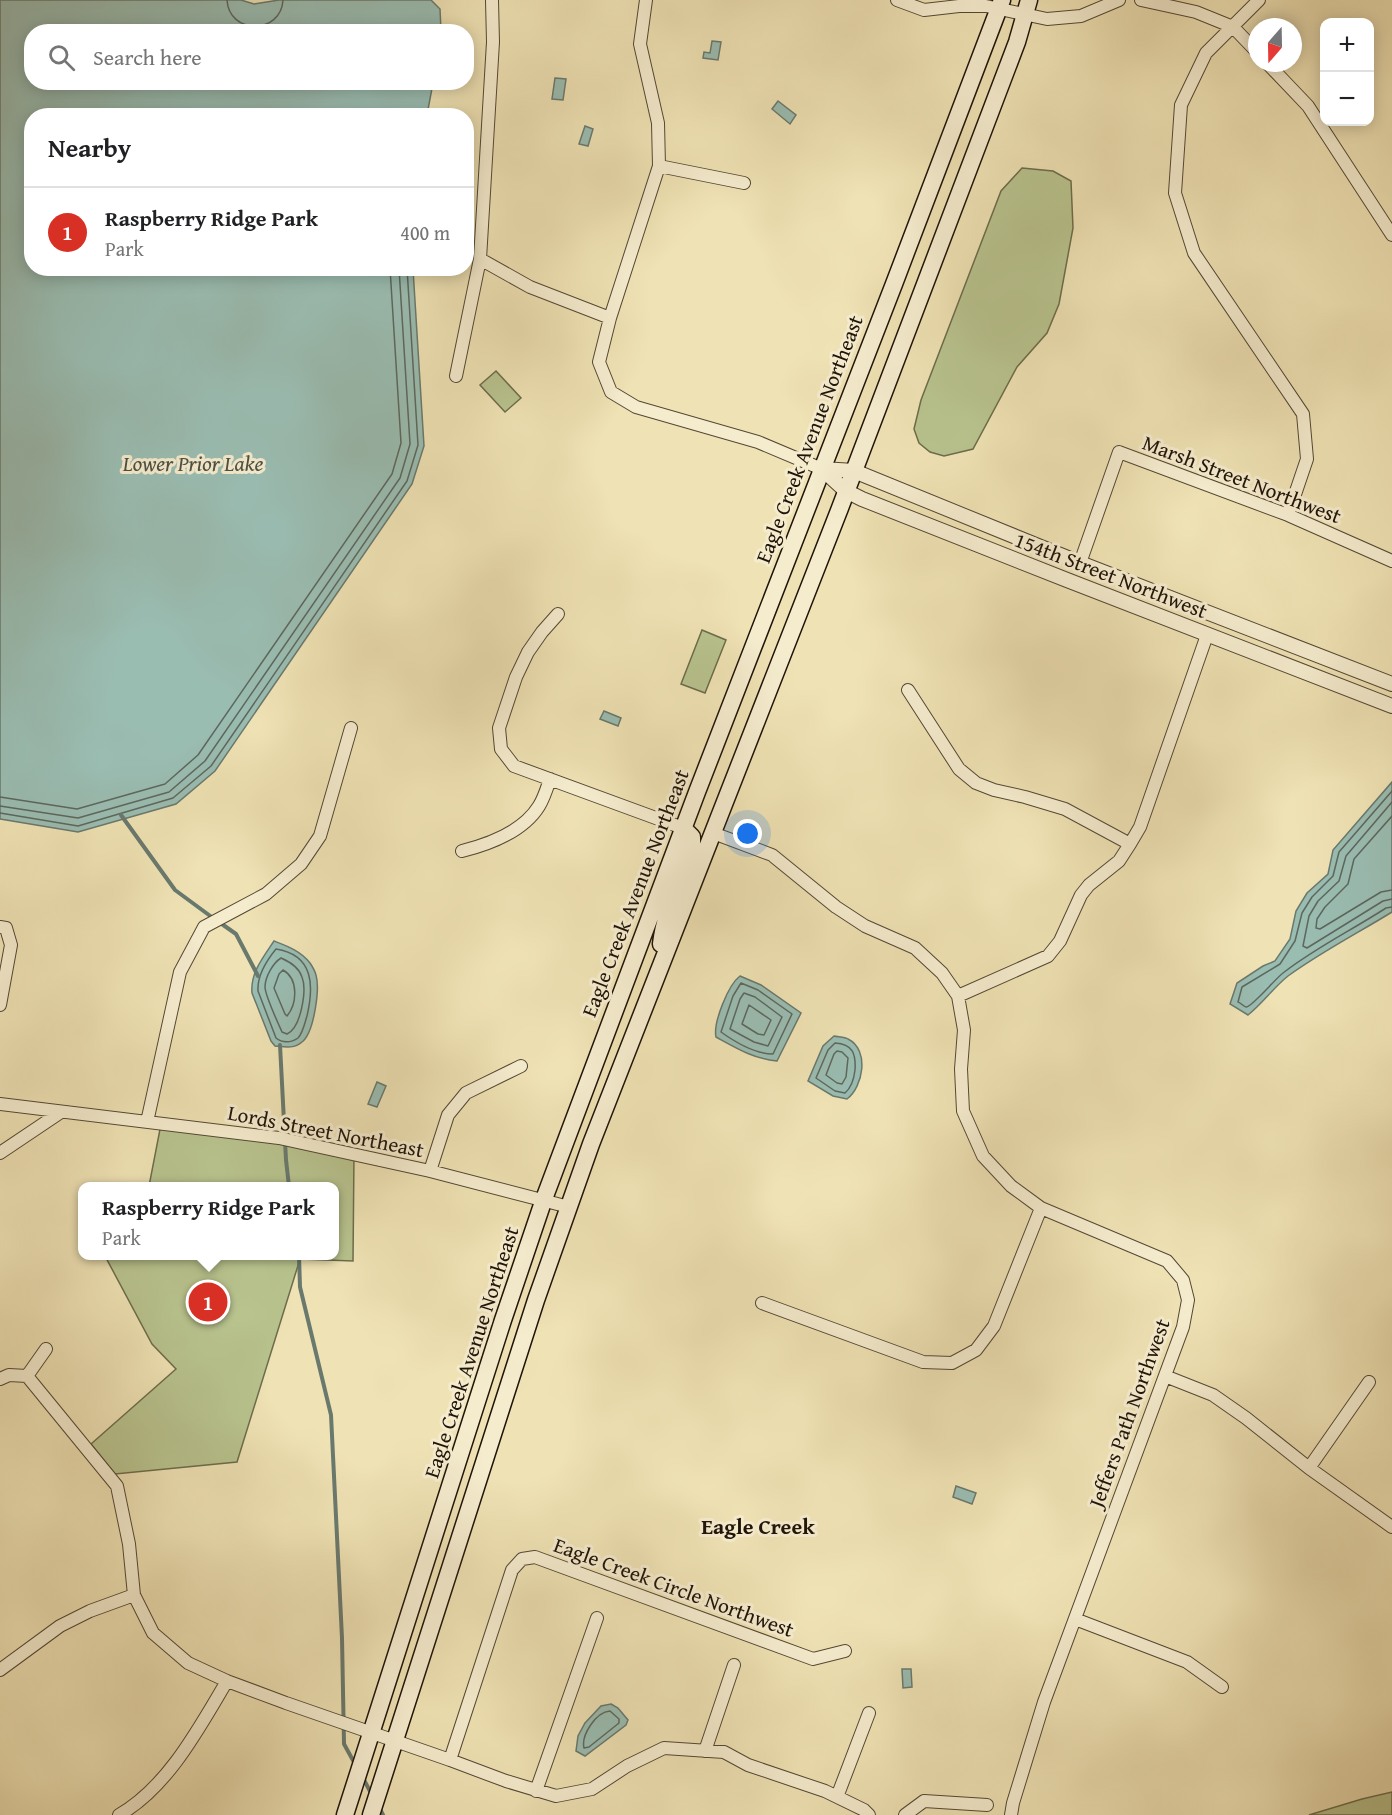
<!DOCTYPE html>
<html lang="en">
<head>
<meta charset="utf-8">
<style>
	:root { --surface:#fff; --page:#f6f6f6; --text:#202124; --muted:#757577; --line:#e0e0e0; --accent:#d93025 }
	body { margin:0; font-family:"Gentium Book Plus",serif; background:var(--page); color:var(--text) }
	.controls { position:absolute; right:18px; top:18px; display:grid; overflow:hidden; border-radius:12px; box-shadow:0 3px 15px #0003 }
	.controls button { width:54px; height:54px; display:grid; place-items:center; padding:0; border:0; border-bottom:2px solid var(--line); background:var(--surface); color:var(--text); font:30px sans-serif }
	.compass { position:absolute; left:1248px; top:18px; width:54px; height:54px; border-radius:50%; background:var(--surface); box-shadow:0 3px 15px #0003; rotate:200deg }
	.you { position:absolute; left:748px; top:834px; width:21px; height:21px; margin:-15px; border:4px solid #fff; border-radius:50%; background:#1a73e8; box-shadow:0 0 0 9px #1a73e833 }
	.badge { display:grid; place-items:center; width:39px; height:39px; border-radius:50%; background:var(--accent); color:#fff; font-size:20px; font-weight:700 }
	.pin { position:absolute; translate:-50% -50%; border:3px solid #fff; box-shadow:0 2px 6px #0006 }
	.popup { position:absolute; left:78px; top:1182px; width:261px; height:78px; box-sizing:border-box; display:grid; place-content:center; border-radius:12px; background:var(--surface); filter:drop-shadow(0 2px 4px #0005); font-size:20px; white-space:nowrap; color:var(--muted) }
	.popup b { font-size:22px; color:var(--text) }
	.popup::after { content:''; position:absolute; left:50%; top:100%; margin-left:-12px; border:12px solid transparent; border-top-color:var(--surface) }
	.list { margin:0; padding:0; list-style:none }
	h2 { display:flex; justify-content:space-between; align-items:center; height:78px; margin:0; padding:0 24px; font-size:26px }
	h2 small { font-size:20px; font-weight:400; color:var(--muted) }
	.list li { display:grid; grid-template-columns:39px 1fr auto; gap:18px; align-items:center; box-sizing:border-box; height:90px; padding:0 24px; border-top:2px solid var(--line) }
	.list b { display:block; font-size:22px; white-space:nowrap }
	.list p { margin:0; font-size:20px; white-space:nowrap; color:var(--muted) }
	.list em { font-size:20px; font-style:normal; color:var(--muted) }
	.icon { flex:none; width:33px; height:33px; fill:none; stroke:currentColor; stroke-width:2; stroke-linecap:round; stroke-linejoin:round }
	.map { position:relative; flex:none; width:1392px; height:1815px; overflow:hidden }
	.search { position:absolute; background:var(--surface); box-shadow:0 3px 15px #0003; left:24px; top:24px; width:450px; height:66px; display:flex; align-items:center; gap:15px; box-sizing:border-box; padding:0 21px; border-radius:24px; color:var(--muted); font-size:22px }
	.panel { position:absolute; background:var(--surface); box-shadow:0 3px 15px #0003; left:24px; top:108px; width:450px; height:168px; border-radius:24px }
	.map>svg:first-child { display:block }
</style>
</head>
<body>
<div class="map">
<svg width="1392" height="1815" viewBox="0 0 1392 1815">
	<rect width="100%" height="100%" fill="#efe2b4"/>
	<filter id="stains"><feTurbulence type="fractalNoise" baseFrequency=".00333" numOctaves="4"/><feColorMatrix values="0 0 0 0 .2 0 0 0 0 .09 0 0 0 0 .02 0 0 0 .5 -.17"/></filter>
	<radialGradient id="worn" r=".72"><stop offset=".6" stop-color="#630" stop-opacity="0"/><stop offset="1" stop-color="#630" stop-opacity=".3"/></radialGradient>
	<!-- green -->
	<path fill="#b8c38e" stroke="#6c6c4c" stroke-width="1.5" d="M 1022,168 L 1053,171 L 1071,181 L 1073,228 L 1059,304 L 1047,333 L 1017,367 L 973,449 L 944,456 L 930,452 L 919,443 L 914,429 L 921,400 L 1001,191 Z
		M 496,371 L 521,398 L 505,412 L 480,385 Z
		M 702,630 L 726,640 L 705,693 L 681,684 Z
		M 161,1124 L 354,1154 L 353,1261 L 300,1259 L 237,1462 L 115,1474 L 91,1444 L 176,1369 L 152,1344 L 105,1256 L 334,1256 L 334,1186 L 149,1186 Z
		M 1392,1792 L 1392,1815 L 1309,1815 L 1362,1799 Z"/>
	<!-- water -->
	<path fill="#9abdb2" stroke="#69796e" stroke-width="1.5" d="M 0,0 L 241,0 L 254,4 L 279,0 L 431,0 L 440,9 L 441,31 L 32,32 L 32,82 L 433,83 L 427,115 L 32,116 L 32,268 L 413,269 L 424,446 L 412,484 L 215,771 L 176,804 L 78,832 L 0,819 Z
		M 712,41 L 721,42 L 718,60 L 703,58 L 704,52 L 710,53 Z
		M 555,78 L 566,79 L 563,100 L 552,99 Z
		M 778,101 L 796,115 L 790,124 L 772,109 Z
		M 585,126 L 593,129 L 588,146 L 579,144 Z
		M 604,711 L 621,718 L 618,726 L 600,719 Z
		M 1392,782 L 1392,912 C 1358,933 1321,952 1288,976 C 1273,988 1263,1003 1248,1015 L 1230,1004 L 1237,983 L 1263,966 L 1275,961 L 1290,939 L 1296,911 L 1307,893 L 1328,874 L 1333,850 Z
		M 274,941 C 287,946 301,951 310,963 C 312,966 315,971 316,975 C 320,989 314,1033 302,1042 C 294,1049 285,1047 275,1046 L 271,1041 L 252,993 C 250,973 264,956 274,941 Z
		M 740,976 L 761,985 L 801,1013 L 777,1061 C 754,1059 736,1048 716,1037 C 713,1023 728,985 740,976 Z
		M 834,1036 C 838,1037 845,1037 848,1039 C 870,1050 863,1087 847,1099 L 833,1096 L 808,1081 L 823,1046 Z
		M 377,1082 L 386,1086 L 377,1107 L 368,1104 Z
		M 956,1486 L 976,1493 L 972,1504 L 953,1497 Z
		M 902,1669 L 911,1669 L 912,1687 L 903,1688 Z
		M 611,1704 L 618,1708 L 628,1720 L 626,1725 L 585,1756 L 576,1751 L 578,1736 L 585,1723 L 601,1706 Z"/>
	<g fill="none" stroke-linecap="round" stroke-linejoin="round">
		<!-- shore -->
		<path stroke="#5c685e" stroke-width="1.5" d="M 227,0 C 229,35 281,35 283,0
			M 1392,791 L 1339,852 L 1333,876 L 1312,897 L 1302,913 L 1295,941 L 1280,964 L 1242,987 L 1238,1002 C 1239,1002 1245,1007 1246,1007 C 1251,1008 1276,978 1283,973 C 1315,948 1352,930 1386,908 L 1392,907
			M 0,797 L 77,809 L 165,784 L 198,755 L 392,474 L 401,443 L 390,268
			M 1392,802 L 1346,856 L 1339,881 L 1318,901 L 1309,916 L 1303,946 L 1307,948 L 1383,901 L 1392,899
			M 0,806 L 78,818 L 169,792 L 205,761 L 400,478 L 410,444 L 399,268
			M 0,813 L 78,826 L 173,798 L 211,766 L 407,481 L 418,445 L 407,268
			M 1392,816 L 1354,859 L 1348,884 L 1325,907 L 1317,919 L 1316,928 L 1320,929 L 1381,892 L 1392,890
			M 276,949 C 314,955 314,986 307,1016 C 305,1022 303,1033 298,1038 C 291,1043 282,1043 276,1038 L 258,991 C 257,976 267,960 276,949 Z
			M 281,958 C 290,962 299,967 302,977 C 307,990 301,1028 287,1034 L 282,1032 C 278,1023 265,995 265,987 C 265,977 273,963 281,958 Z
			M 283,970 C 299,979 297,1004 287,1016 L 285,1014 L 274,988 L 279,974 Z
			M 741,983 L 758,990 L 792,1014 L 773,1054 C 755,1054 735,1042 721,1032 L 733,996 Z
			M 744,993 L 755,997 L 782,1017 L 768,1046 L 754,1042 L 730,1029 L 740,999 Z
			M 749,1005 L 771,1020 L 764,1035 L 758,1034 L 742,1024 Z
			M 835,1043 C 853,1044 856,1054 855,1070 C 854,1079 852,1087 845,1093 L 835,1091 L 816,1078 L 828,1050 Z
			M 837,1051 L 842,1052 L 848,1058 L 846,1077 L 842,1084 L 837,1083 L 826,1075 L 834,1054 Z
			M 610,1711 L 619,1719 L 619,1723 L 589,1747 L 584,1748 C 581,1735 596,1712 610,1711 Z"/>
		<!-- stream -->
		<path stroke="#69796e" stroke-width="4" d="M 121,815 L 175,890 L 213,918
			M 219,922 L 236,934 L 258,976
			M 280,1045 L 286,1160 L 289,1186
			M 299,1256 L 300,1287 L 331,1415 L 342,1638 L 344,1744 L 355,1764
			M 363,1778 L 372,1795
			M 379,1807 L 383,1815"/>
		<defs>
			<path id="minor" d="M 646,0 L 640,44 L 658,123 L 659,166 L 610,318 L 599,362 L 611,392 L 636,407 L 758,442 L 822,469
				M 897,0 L 924,10 L 959,6 L 986,6 L 1047,19 L 1081,16 L 1119,0
				M 1141,0 L 1196,12 L 1233,27 L 1257,52
				M 1259,0 L 1206,53 L 1181,105 L 1175,193 L 1194,253 L 1303,414 L 1307,459 L 1288,515
				M 1267,63 L 1308,106 L 1392,235
				M 659,166 L 744,183
				M 480,259 L 530,287 L 610,318
				M 456,376 L 480,259 L 493,42 L 492,0
				M 1080,563 L 1119,452 L 1288,515 L 1392,561
				M 558,614 L 542,632 L 528,652 L 516,677 L 499,728 L 501,749 L 514,766 L 683,828
				M 908,690 L 959,769 L 976,783 L 994,790 L 1025,797 L 1065,809 L 1130,844
				M 713,833 L 772,855 L 836,907 L 865,926 L 915,948 L 942,973 L 958,996 L 964,1030 L 961,1069 L 963,1111 L 983,1156 L 1011,1186 L 1041,1208 L 1167,1261 L 1183,1280 L 1188,1300 L 1183,1327 L 1044,1702 L 1013,1803 L 1011,1815
				M 462,851 C 490,844 523,832 539,806 C 544,798 547,788 550,779
				M 0,927 L 6,928 L 11,945 L 0,1005
				M 958,996 L 1048,956 L 1060,941 L 1081,895 L 1089,885 L 1119,861 L 1130,844 L 1140,827 L 1207,635
				M 0,1104 L 279,1138 L 430,1171 L 569,1207
				M 147,1122 L 180,972 L 204,927 L 266,894 L 301,864 L 320,836 L 351,728
				M 0,1153 L 61,1112
				M 430,1171 L 448,1115 L 466,1093 L 521,1066
				M 762,1303 L 923,1362 L 952,1363 L 976,1350 L 994,1326 L 1041,1208
				M 27,1376 L 117,1486 L 129,1544 L 134,1595 L 153,1633 L 188,1663 L 227,1681 L 286,1703 L 450,1760 L 506,1781 L 556,1796 L 592,1789 L 627,1766 L 664,1748 L 724,1752 L 748,1765 L 825,1791 L 864,1810 L 869,1815
				M 1165,1376 L 1213,1395 L 1246,1418 L 1309,1468 L 1392,1527
				M 0,1379 L 9,1375 L 27,1376 L 46,1349
				M 1309,1468 L 1369,1382
				M 1075,1619 L 1187,1662 L 1222,1687
				M 0,1670 L 60,1626 L 90,1611 L 134,1595
				M 705,1751 L 734,1665
				M 450,1760 L 512,1570 L 522,1559 L 535,1557 L 813,1659 L 845,1651
				M 536,1791 L 597,1618
				M 837,1797 L 869,1713
				M 119,1815 C 168,1787 199,1728 227,1681
				M 905,1815 L 924,1801 L 987,1805"/>
			<path id="tertiary" d="M 822,469 L 846,491 L 862,499 L 1067,580 L 1392,706
				M 822,469 L 854,471 L 1080,563 L 1392,684"/>
			<path id="secondary" d="M 661,944 C 665,909 682,879 692,845 L 692,837 L 683,828
				M 345,1815 L 503,1320 L 544,1199 L 697,792 L 894,284 L 1002,0
				M 371,1815 L 536,1300 L 591,1144 L 840,508 L 1017,42 L 1029,0"/>
		</defs>
		<!-- minor casing -->
		<use href="#minor" stroke="#534834" stroke-width="14"/>
		<!-- tertiary casing -->
		<use href="#tertiary" stroke="#534834" stroke-width="16"/>
		<!-- secondary casing -->
		<use href="#secondary" stroke="#1f1409" stroke-width="19"/>
		<!-- minor -->
		<use href="#minor" stroke="#f5ecce" stroke-width="12"/>
		<!-- tertiary -->
		<use href="#tertiary" stroke="#f5ecce" stroke-width="14"/>
		<!-- secondary -->
		<use href="#secondary" stroke="#f5ecce" stroke-width="16"/>
	</g>
	<g text-anchor="middle" dominant-baseline="central" stroke-width="6" stroke-linejoin="round" paint-order="stroke">
		<!-- street labels -->
		<g font-size="21" fill="#1f1409" stroke="#f5ecce">
			<text transform="translate(809 439) rotate(-69)">Eagle Creek Avenue Northeast</text>
			<text transform="translate(1242 479) rotate(21)">Marsh Street Northwest</text>
			<text transform="translate(1111 575) rotate(21)">154th Street Northwest</text>
			<text transform="translate(635 893) rotate(-69)">Eagle Creek Avenue Northeast</text>
			<text transform="translate(326 1131) rotate(11)">Lords Street Northeast</text>
			<text transform="translate(471 1352) rotate(-72)">Eagle Creek Avenue Northeast</text>
			<text transform="translate(1129 1413) rotate(-70)">Jeffers Path Northwest</text>
			<text transform="translate(674 1587) rotate(20)">Eagle Creek Circle Northwest</text>
		</g>
		<!-- water labels -->
		<g font-size="22" font-style="italic" fill="#4a4f44" stroke="#f5ecce">
			<text x="193" y="463">Lower Prior Lake</text>
		</g>
		<!-- neighbourhood labels -->
		<g font-size="22" font-weight="bold" fill="#1f1409" stroke="#f5ecce">
			<text x="758" y="1526">Eagle Creek</text>
		</g>
	</g>
	<rect width="100%" height="100%" filter="url(#stains)"/>
	<rect width="100%" height="100%" fill="url(#worn)"/>
</svg>
<div class="controls">
<button>+</button>
<button>−</button>
</div>
<svg class="compass" viewBox="-18 -18 36 36"><path d="M0-13l5 13h-10z" fill="#e53935"/><path d="M0 13l5-13h-10z" fill="#757577"/></svg>
<div class="you"></div>
<div class="pin badge" style="left:208px;top:1302px">1</div>
<div class="popup"><b>Raspberry Ridge Park</b>Park</div>
<div class="search"><svg class="icon" aria-label="search" viewBox="0 0 24 24"><circle cx="10" cy="10" r="6"/><path d="M15 15l6 6"/></svg>Search here</div>
<section class="panel">
<h2>Nearby<small></small></h2>
<ul class="list">
<li><span class="badge">1</span><div><b>Raspberry Ridge Park</b><p>Park</p></div><em>400 m</em></li>
</ul>
</section>
</div>
</body>
</html>
